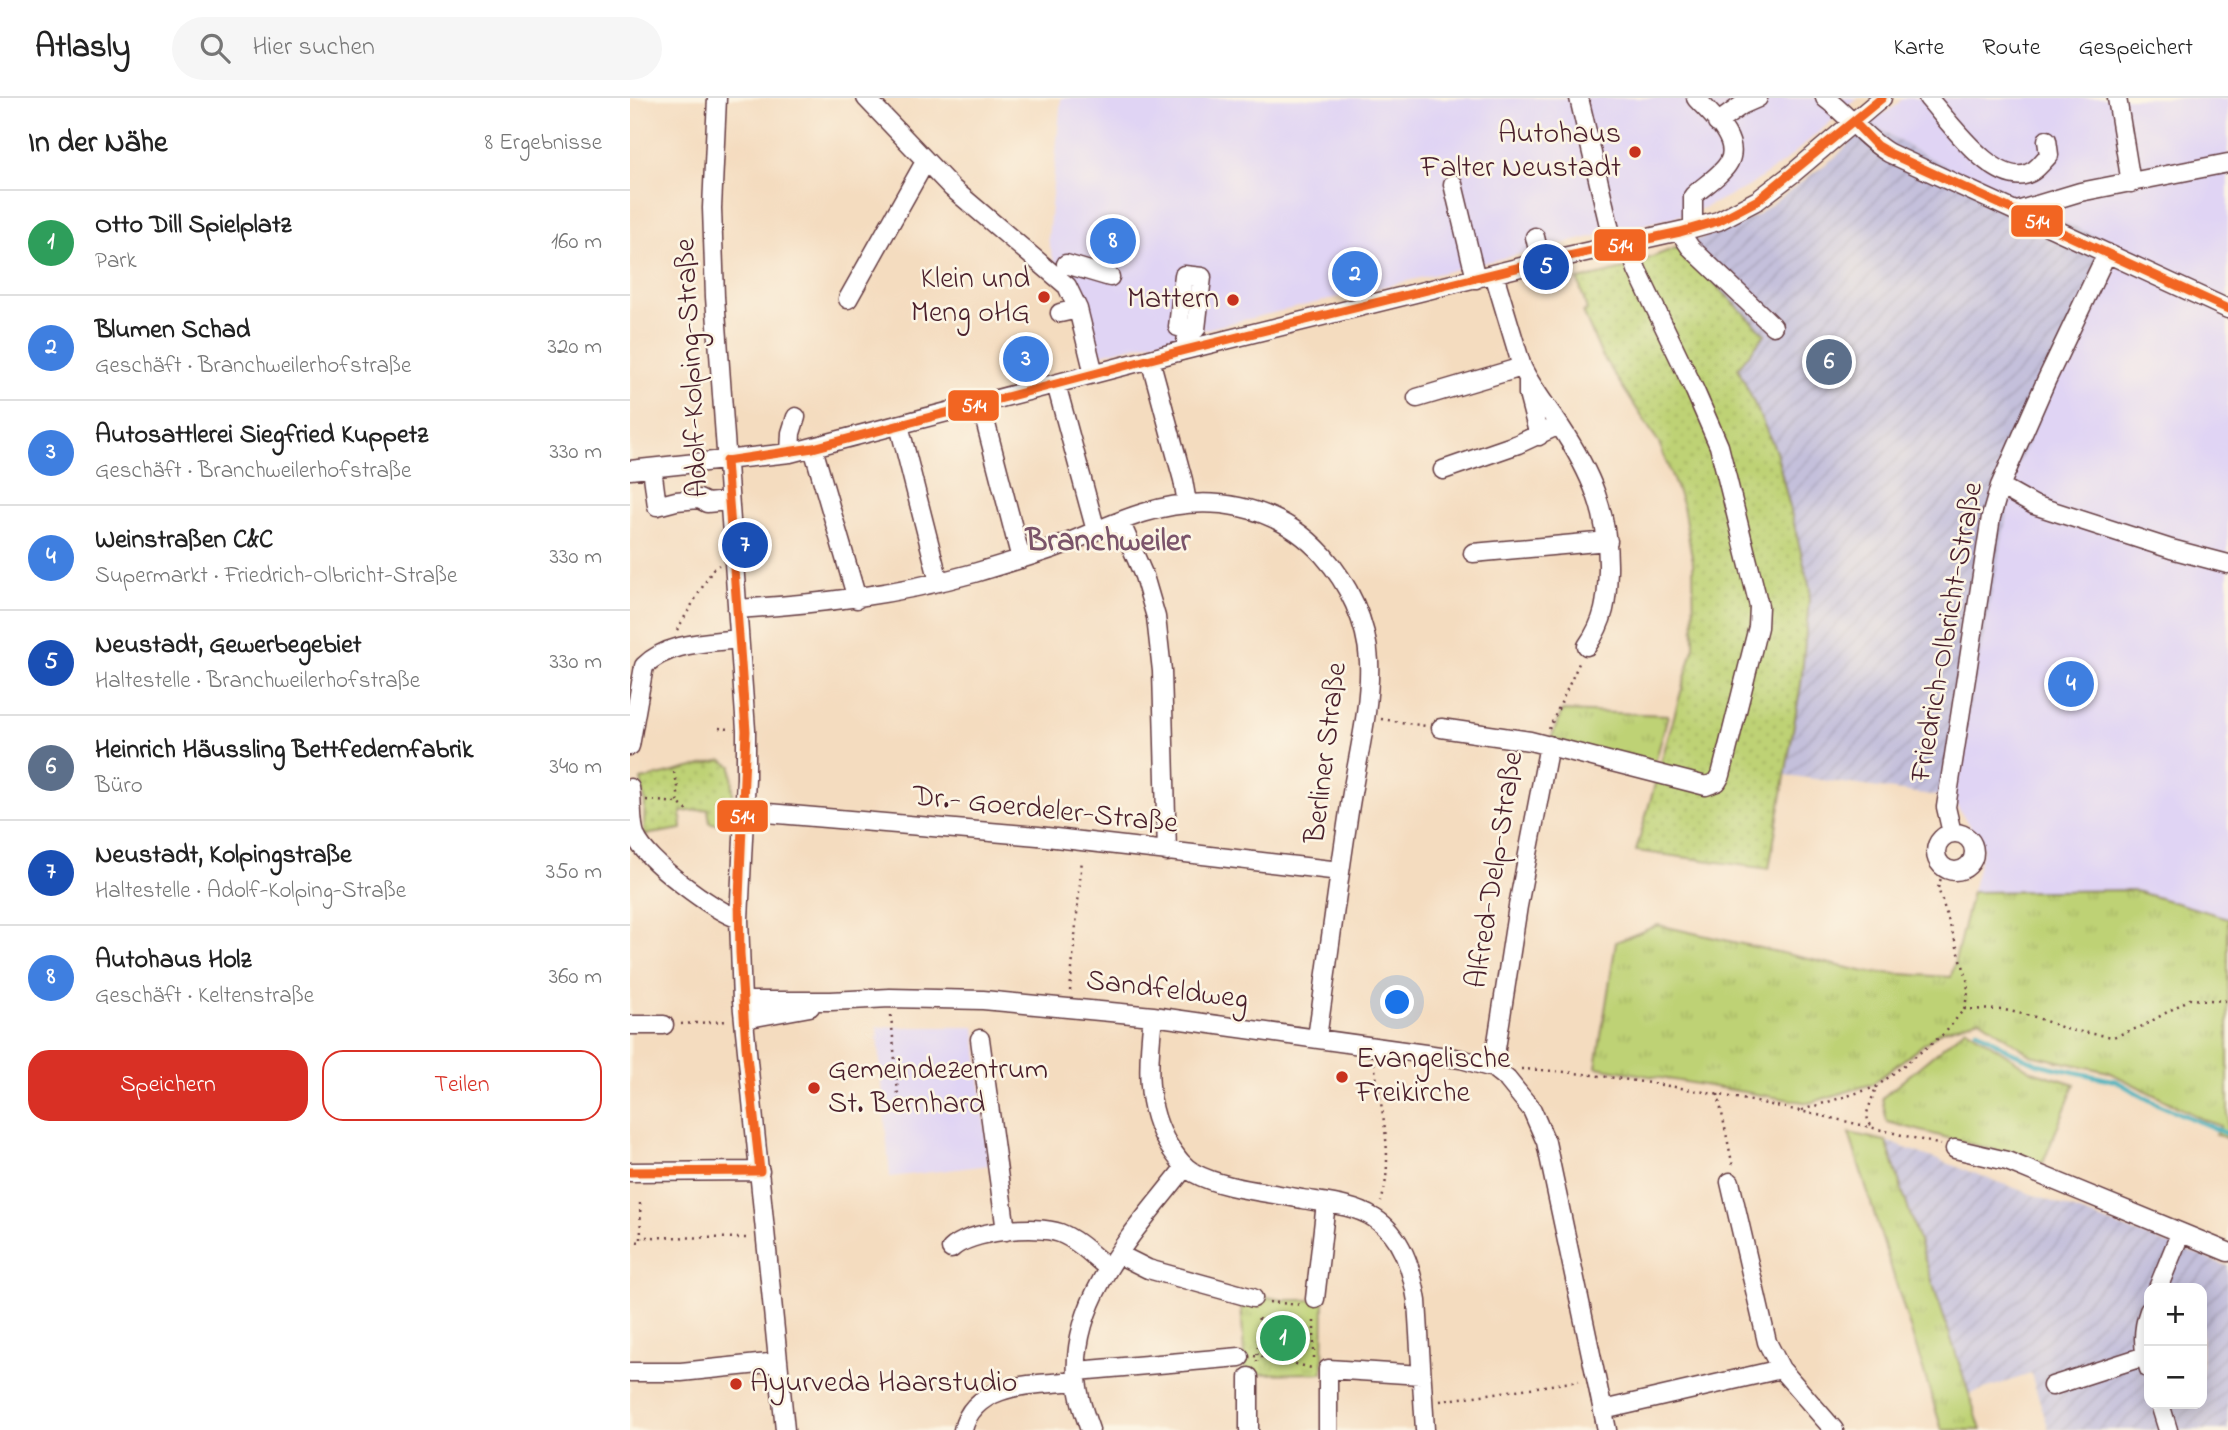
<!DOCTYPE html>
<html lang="de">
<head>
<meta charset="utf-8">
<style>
	:root { --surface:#fff; --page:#f6f6f6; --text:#222; --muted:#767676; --line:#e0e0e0; --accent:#d93025 }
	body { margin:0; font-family:"Indie Flower",sans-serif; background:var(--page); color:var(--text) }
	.controls { position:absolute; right:21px; bottom:21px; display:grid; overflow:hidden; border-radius:14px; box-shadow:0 4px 18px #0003 }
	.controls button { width:63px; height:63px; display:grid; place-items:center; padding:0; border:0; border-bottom:2px solid var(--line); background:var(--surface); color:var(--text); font:35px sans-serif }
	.you { position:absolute; left:768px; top:905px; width:24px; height:24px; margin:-18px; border:5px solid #fff; border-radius:50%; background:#1a73e8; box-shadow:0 0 0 10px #1a73e833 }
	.badge { display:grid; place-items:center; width:46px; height:46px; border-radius:50%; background:var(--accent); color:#fff; font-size:23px; font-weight:700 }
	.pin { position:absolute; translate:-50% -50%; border:4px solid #fff; box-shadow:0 2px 7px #0006 }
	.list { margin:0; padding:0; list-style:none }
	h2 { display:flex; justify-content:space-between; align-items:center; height:91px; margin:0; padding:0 28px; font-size:30px }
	h2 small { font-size:23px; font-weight:400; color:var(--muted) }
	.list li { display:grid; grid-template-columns:46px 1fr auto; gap:21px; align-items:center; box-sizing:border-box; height:105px; padding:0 28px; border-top:2px solid var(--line) }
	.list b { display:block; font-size:26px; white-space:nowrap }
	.list p { margin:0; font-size:23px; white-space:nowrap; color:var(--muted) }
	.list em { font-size:23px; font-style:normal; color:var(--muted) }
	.actions { display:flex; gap:14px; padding:21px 28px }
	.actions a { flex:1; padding:16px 0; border:2px solid var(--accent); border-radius:21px; text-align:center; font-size:24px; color:var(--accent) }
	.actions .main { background:var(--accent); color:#fff }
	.icon { flex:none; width:38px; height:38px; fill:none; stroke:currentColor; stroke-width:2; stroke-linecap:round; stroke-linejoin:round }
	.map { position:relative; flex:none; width:1598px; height:1332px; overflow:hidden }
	header { display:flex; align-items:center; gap:42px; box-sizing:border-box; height:98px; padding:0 35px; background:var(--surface); border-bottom:2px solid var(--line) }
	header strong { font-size:33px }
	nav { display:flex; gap:38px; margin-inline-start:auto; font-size:24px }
	.search { width:490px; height:63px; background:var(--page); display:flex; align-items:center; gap:18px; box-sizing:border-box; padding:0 24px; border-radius:38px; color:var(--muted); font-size:26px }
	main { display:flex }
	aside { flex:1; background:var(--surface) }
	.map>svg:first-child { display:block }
</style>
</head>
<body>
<header>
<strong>Atlasly</strong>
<div class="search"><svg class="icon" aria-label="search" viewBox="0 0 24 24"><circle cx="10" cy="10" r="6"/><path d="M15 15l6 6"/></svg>Hier suchen</div>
<nav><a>Karte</a><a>Route</a><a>Gespeichert</a></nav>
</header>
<main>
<aside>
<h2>In der Nähe<small>8 Ergebnisse</small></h2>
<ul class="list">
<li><span class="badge" style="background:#2e9e5b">1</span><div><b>Otto Dill Spielplatz</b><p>Park</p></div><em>160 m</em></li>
<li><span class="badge" style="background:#3f7fe0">2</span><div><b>Blumen Schad</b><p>Geschäft · Branchweilerhofstraße</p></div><em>320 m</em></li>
<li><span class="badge" style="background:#3f7fe0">3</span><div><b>Autosattlerei Siegfried Kuppetz</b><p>Geschäft · Branchweilerhofstraße</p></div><em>330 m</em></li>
<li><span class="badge" style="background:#3f7fe0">4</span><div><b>Weinstraßen C&amp;C</b><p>Supermarkt · Friedrich-Olbricht-Straße</p></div><em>330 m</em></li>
<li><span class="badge" style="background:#1a4fb4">5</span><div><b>Neustadt, Gewerbegebiet</b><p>Haltestelle · Branchweilerhofstraße</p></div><em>330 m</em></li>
<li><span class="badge" style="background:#5c6f8a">6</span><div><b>Heinrich Häussling Bettfedernfabrik</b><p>Büro</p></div><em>340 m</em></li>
<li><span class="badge" style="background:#1a4fb4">7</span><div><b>Neustadt, Kolpingstraße</b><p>Haltestelle · Adolf-Kolping-Straße</p></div><em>350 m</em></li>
<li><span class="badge" style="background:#3f7fe0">8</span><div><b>Autohaus Holz</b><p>Geschäft · Keltenstraße</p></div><em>360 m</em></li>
</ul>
<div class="actions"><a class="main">Speichern</a><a>Teilen</a></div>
</aside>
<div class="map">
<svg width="1598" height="1332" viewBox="0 0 1598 1332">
	<defs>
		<pattern id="industrial-furrows" width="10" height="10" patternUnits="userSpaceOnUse" patternTransform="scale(1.75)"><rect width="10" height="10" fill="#c4c0db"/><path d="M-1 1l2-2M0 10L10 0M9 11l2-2" fill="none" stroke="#aaa5bc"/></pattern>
		<pattern id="grass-tufts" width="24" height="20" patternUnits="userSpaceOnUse" patternTransform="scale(1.75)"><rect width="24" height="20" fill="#bed275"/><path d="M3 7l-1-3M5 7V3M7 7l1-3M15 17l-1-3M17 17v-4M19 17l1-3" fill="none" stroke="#a5b465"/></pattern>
		<pattern id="garden-dots" width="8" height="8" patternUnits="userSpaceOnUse" patternTransform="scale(1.75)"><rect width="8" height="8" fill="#bed275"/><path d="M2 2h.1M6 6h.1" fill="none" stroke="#a5b465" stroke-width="1.8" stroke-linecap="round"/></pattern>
	</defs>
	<rect width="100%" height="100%" fill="#fcf5e5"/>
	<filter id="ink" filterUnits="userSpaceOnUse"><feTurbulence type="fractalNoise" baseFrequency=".0143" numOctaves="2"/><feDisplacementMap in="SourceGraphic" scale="14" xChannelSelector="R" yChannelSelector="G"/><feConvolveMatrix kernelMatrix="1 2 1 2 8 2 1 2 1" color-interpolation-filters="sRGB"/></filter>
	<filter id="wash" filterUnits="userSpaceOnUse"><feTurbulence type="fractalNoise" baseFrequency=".00686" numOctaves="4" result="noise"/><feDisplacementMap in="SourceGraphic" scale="28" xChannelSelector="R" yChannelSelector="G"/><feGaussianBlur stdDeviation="1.57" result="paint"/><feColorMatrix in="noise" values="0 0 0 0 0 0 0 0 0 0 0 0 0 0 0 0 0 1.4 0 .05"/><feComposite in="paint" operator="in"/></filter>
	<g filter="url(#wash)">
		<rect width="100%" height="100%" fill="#f4dcbf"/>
		<!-- built -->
		<path fill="#e0d4f4" d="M 431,0 L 1228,0 L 1154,64 L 1118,89 L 1073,110 L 1049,118 L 471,256 L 452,193 L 446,183 L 424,163 L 418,141 Z
			M 1272,0 L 1598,0 L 1598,820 L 1502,792 L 1342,794 L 1353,750 L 1322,700 L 1386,371 L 1489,148 L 1387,104 L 1281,50 L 1239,24 L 1266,8 Z
			M 247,929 L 345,929 L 359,1067 L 260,1079 Z"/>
		<!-- industrial -->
		<path fill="url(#industrial-furrows)" fill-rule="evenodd" d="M 1239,24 L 1281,50 L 1387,104 L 1490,148 L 1386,371 L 1322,700 L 1155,677 L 1171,586 L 1180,491 L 1146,353 L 1108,270 L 1134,236 L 1048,149 L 1126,118 L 1208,57 Z
			M 1256,1043 L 1598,1168 L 1598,1332 L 1419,1332 L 1401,1276 L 1339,1296 ZM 1519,1190 L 1572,1190 L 1572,1306 L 1519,1306 Z"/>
		<!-- grass -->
		<path fill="url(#grass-tufts)" stroke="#847850" stroke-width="2" d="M 932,613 L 1038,617 L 1024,669 L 921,641 Z
			M 1502,792 L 1598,820 L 1598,1041 L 1586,1036 L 1591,1028 L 1574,1022 L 1479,974 L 1401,957 L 1350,921 L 1311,933 L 1242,986 L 1179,1005 L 966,969 L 986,844 L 1028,827 L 1236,874 L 1321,879 L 1342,794 Z
			M 1336,930 L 1402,973 L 1445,986 L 1413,1065 L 1257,1024 L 1252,1000 Z
			M 1219,1035 L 1256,1043 L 1351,1332 L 1312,1332 Z
			M 631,1198 L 654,1202 L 694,1202 L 693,1275 L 615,1276 L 611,1203 Z"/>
		<!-- garden -->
		<path fill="url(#garden-dots)" stroke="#847850" stroke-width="2" d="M 1048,149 L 1135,236 L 1108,270 L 1146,353 L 1180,491 L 1171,586 L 1139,771 L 1006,753 L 1064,548 L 1063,465 L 1053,408 L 1029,345 L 971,256 L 953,214 L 957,212 L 948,182 L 1014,166 L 1014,162 Z
			M 92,662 L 102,668 L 104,727 L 80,725 L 78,711 L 51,714 L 52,731 L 14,737 L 15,702 L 11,682 Z"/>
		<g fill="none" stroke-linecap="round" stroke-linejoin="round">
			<!-- stream -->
			<path stroke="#3faebb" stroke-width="4.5" d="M 1347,932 L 1378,952 L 1408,966 L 1486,983 L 1523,1004 L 1598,1036"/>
		</g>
	</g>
	<g filter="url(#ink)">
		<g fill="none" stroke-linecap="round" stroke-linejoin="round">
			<defs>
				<path id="minor" d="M 87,0 L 82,110 L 85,199 L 116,632 L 116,680 L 109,821 L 112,903 L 155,1332
					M 236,0 L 322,90 L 437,188 L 448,211 L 464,276
					M 949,0 L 984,149
					M 1195,0 C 1218,17 1235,41 1259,55 L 1598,211
					M 1298,0 C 1318,22 1369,96 1403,73 C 1409,69 1414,62 1419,57 L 1417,42
					M 1487,0 L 1501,85
					M 1087,25 L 1112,7 L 1128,0
					M 823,86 L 846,181
					M 1387,113 L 1450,94 L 1598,65
					M 1063,130 L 1063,98 C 1073,88 1092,77 1099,64 C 1111,41 1080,16 1066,0
					M 1050,134 L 1060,149 L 1143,228
					M 905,139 L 911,164
					M 436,166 L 480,179
					M 864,176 L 892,269 C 902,290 917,309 930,328 C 961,375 979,415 978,472 C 977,503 975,522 957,548
					M 218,201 L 295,64
					M 430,215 L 448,211
					M 555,252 L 558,230 L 548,229 L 554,177 L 572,179 L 566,231 L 558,230
					M 520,261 L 553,382 L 557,405
					M 898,283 L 898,296 L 909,338
					M 426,286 L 466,433
					M 787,300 L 892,269
					M 351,307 L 391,461
					M 269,327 L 309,484
					M 183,350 L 227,501
					M 160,355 L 161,335 L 166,319
					M 22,370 L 27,408 L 46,403 L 69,401 L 77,405 L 98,403
					M 0,372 L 160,355 L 555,252 L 911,164 L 1063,130 L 1088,123 L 1128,102 L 1162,76 L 1252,0
					M 813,372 L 888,346 L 929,327
					M 1370,388 L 1404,407 L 1541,451 L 1598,466
					M 490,423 L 514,478 L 526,519 L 532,573 L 537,754
					M 843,455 L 978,443
					M 107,511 C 187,506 266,497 344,475 C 371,467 398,459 424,450 C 454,439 483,424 513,415 C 577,395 646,405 693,457 C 718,485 737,524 739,563 C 741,609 727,661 720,707 C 708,784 698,862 687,940
					M 811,630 L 900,643 L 1076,688 L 1087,684 L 1091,677 L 1128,529 L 1129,508 L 1089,348 L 1065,293 L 1007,172 L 998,145
					M 0,648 L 14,568 C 38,544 77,545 109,541
					M 0,690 C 3,705 0,725 6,739 C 16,763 84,813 109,821
					M 114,713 L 408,738 L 710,773
					M1306 754a19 19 0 1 1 38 0a19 19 0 1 1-38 0Z
					M 1322,735 L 1316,709 L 1361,419 L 1370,388 L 1416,283 L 1477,155
					M 112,903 L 201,903 L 260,900 L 353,902 L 523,918 L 831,961 L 863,970 L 877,981 L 902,1012 L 916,1044 L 977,1332
					M 523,918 C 518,963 514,1008 539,1048 C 546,1058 553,1069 564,1075 C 593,1091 640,1094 672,1101 C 696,1105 724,1107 744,1120 C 772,1137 782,1172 787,1203 L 795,1332
					M 114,921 L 180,909
					M 0,927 L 34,927
					M 350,941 L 376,1133
					M 863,970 L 888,808 L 919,647
					M 1325,1051 L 1377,1063 L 1598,1154
					M 0,1074 L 130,1073
					M 1100,1084 L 1137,1244 L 1151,1271 L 1204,1332
					M 321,1151 C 339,1133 406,1126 430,1135 C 448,1142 463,1158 478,1170
					M 488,1156 L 518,1171 L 623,1200
					M 1528,1190 L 1550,1136
					M 685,1201 L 696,1105
					M 1519,1213 C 1512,1232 1513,1252 1519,1271
					M 447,1273 L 610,1259
					M 0,1274 L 51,1274 L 148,1264
					M 619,1279 L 619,1332
					M 1422,1288 L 1515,1258
					M 1530,1306 L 1538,1332
					M 973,1312 L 1151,1271
					M 333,1332 C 344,1283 407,1287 447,1283
					M 460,1332 C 454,1315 448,1298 447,1280 C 441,1197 508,1130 555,1069
					M 698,1332 L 698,1271 L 791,1277"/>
			</defs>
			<!-- minor casing -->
			<use href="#minor" stroke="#643b41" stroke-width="21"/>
			<!-- path -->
			<path stroke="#643b41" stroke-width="2.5" stroke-dasharray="2 5" stroke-linecap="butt" d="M 47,532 L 83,471 L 89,467
				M 751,621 L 796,628
				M 89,630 L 100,631
				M 919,631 L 950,563
				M 44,674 L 48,689 L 48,705
				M 16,702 L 48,705 L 58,713
				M 440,893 L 452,761
				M 1334,911 L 1375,912 L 1405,919 L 1439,932 L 1483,939 L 1513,928 L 1560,901 L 1598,903
				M 261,917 L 269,1008
				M 51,926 L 97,923
				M 744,965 C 751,1010 765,1060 751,1104
				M 891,971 C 943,973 993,981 1045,989 C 1135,1004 1223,1024 1311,1047
				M 1088,996 L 1103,1069
				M 1172,1012 L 1246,989 L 1315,935 L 1334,911 L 1338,895 L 1337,880 L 1308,790 L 1314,770
				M 1241,1027 L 1238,1024 L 1237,1015 L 1246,989
				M 10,1105 L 11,1139
				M 0,1143 L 11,1144 L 11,1139 L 118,1140
				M 639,1204 L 671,1207
				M 624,1258 L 642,1260 L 682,1270
				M 684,1260 L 684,1218
				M 627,1264 L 629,1215
				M 810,1303 L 949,1283"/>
			<!-- minor -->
			<use href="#minor" stroke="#fff" stroke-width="18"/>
			<defs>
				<path id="bus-1" d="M 1224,24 L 1247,48 L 1259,55 L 1598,211
					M 96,363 L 183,350 L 555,252 L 911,164 L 1050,134 L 1088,123 L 1128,102 L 1252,0
					M 96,363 L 116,633 L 109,800 L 110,855 L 116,949 L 130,1073
					M 0,1074 L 130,1073"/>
			</defs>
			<!-- bus-1 casing -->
			<use href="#bus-1" stroke="#fcf5e5" stroke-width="14"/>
			<!-- bus-1 -->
			<use href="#bus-1" stroke="#f26522" stroke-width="9"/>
		</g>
	</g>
	<!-- markers -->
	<g fill="#c8321e" stroke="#fcf5e5" stroke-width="2.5">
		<circle cx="1005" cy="54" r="7"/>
		<circle cx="414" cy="199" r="7"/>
		<circle cx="603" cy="202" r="7"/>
		<circle cx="712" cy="979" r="7"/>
		<circle cx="184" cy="990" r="7"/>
		<circle cx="106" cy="1286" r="7"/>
	</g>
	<g text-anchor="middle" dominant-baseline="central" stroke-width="5" stroke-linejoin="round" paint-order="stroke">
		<!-- poi labels -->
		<g font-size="30" fill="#4a1f2b" stroke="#fcf5e5" text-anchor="end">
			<text x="991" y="37">Autohaus<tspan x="991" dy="34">Falter Neustadt</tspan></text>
			<text x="400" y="182">Klein und<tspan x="400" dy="34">Meng oHG</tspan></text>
			<text x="589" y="202">Mattern</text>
			<text x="726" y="962" text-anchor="start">Evangelische<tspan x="726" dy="34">Freikirche</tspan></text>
			<text x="198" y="973" text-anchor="start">Gemeindezentrum<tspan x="198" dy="34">St. Bernhard</tspan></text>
			<text x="120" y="1286" text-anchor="start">Ayurveda Haarstudio</text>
		</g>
		<!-- street labels -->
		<g font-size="30" fill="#4a1f2b" stroke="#fcf5e5">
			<text transform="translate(63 270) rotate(-93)">Adolf-Kolping-Straße</text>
			<text transform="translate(1318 534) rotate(-80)">Friedrich-Olbricht-Straße</text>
			<text transform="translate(697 655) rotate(-83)">Berliner Straße</text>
			<text transform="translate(415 713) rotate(6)">Dr.- Goerdeler-Straße</text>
			<text transform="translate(866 772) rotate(-81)">Alfred-Delp-Straße</text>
			<text transform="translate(537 893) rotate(7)">Sandfeldweg</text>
		</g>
		<!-- neighbourhood labels -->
		<g font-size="32" font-weight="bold" fill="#7b546a" stroke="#fcf5e5">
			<text x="478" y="444">Branchweiler</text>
		</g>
	</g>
	<g stroke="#fcf5e5" stroke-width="2.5">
		<rect x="1380" y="106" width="54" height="34" rx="7" fill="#f26522"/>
		<rect x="963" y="130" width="54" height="34" rx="7" fill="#f26522"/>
		<rect x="317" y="291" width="53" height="33" rx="7" fill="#f26522"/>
		<rect x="86" y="701" width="53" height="34" rx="7" fill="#f26522"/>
	</g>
	<g font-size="19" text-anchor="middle" font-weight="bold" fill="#fff">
		<text x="1407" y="130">514</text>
		<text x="990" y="154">514</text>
		<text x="344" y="314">514</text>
		<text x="112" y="725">514</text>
	</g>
</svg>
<div class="controls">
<button>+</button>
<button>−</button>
</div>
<div class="you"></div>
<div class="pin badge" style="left:653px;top:1240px;background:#2e9e5b">1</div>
<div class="pin badge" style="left:725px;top:176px;background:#3f7fe0">2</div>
<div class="pin badge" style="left:396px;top:261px;background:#3f7fe0">3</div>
<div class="pin badge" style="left:1441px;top:586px;background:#3f7fe0">4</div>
<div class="pin badge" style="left:916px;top:169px;background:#1a4fb4">5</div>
<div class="pin badge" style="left:1199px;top:264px;background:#5c6f8a">6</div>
<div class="pin badge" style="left:115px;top:447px;background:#1a4fb4">7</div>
<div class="pin badge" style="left:483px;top:143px;background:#3f7fe0">8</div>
</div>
</main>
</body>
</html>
